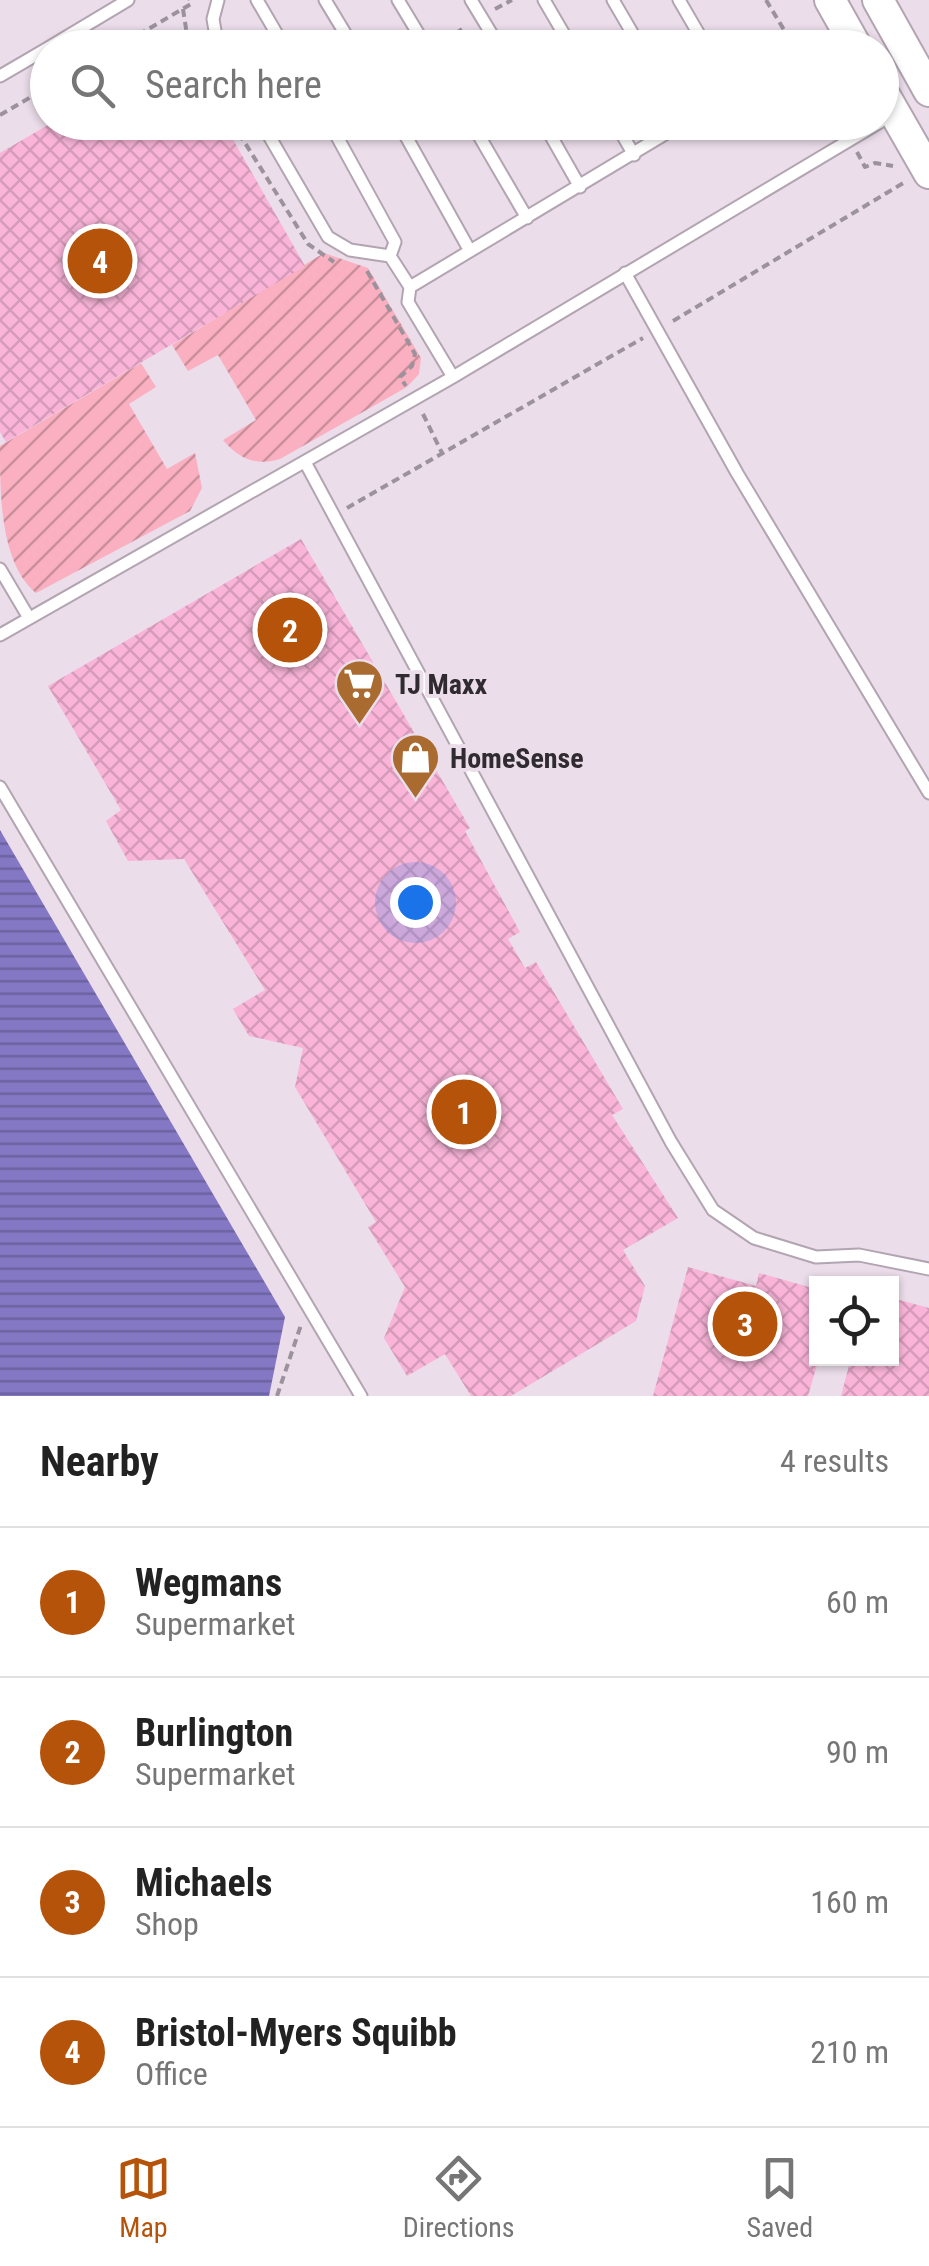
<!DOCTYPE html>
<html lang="en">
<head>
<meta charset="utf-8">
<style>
	:root { --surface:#fff; --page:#f2f2f2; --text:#222; --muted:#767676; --line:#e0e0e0; --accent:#b45309 }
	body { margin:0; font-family:"Roboto Condensed",sans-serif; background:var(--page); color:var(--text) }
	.controls { position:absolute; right:30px; bottom:30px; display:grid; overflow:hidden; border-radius:0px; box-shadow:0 2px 8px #0004 }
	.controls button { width:90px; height:90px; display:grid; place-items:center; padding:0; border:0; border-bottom:2px solid var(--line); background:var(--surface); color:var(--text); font:50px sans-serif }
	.you { position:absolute; left:415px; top:902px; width:35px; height:35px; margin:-25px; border:8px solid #fff; border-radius:50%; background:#1a73e8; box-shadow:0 0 0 15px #1a73e833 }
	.badge { display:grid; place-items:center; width:65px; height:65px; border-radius:50%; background:var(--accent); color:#fff; font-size:32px; font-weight:700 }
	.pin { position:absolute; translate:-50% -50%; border:5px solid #fff; box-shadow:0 2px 10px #0006 }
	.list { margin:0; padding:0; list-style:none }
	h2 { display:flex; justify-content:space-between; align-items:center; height:130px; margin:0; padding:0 40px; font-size:42px }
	h2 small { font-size:32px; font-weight:400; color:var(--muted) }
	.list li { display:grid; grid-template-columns:65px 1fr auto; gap:30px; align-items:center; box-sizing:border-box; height:150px; padding:0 40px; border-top:2px solid var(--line) }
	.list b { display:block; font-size:38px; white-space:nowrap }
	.list p { margin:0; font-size:32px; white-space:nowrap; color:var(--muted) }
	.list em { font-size:32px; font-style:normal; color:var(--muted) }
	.icon { flex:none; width:55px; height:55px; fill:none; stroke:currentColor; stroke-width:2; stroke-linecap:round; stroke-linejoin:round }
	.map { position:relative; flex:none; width:929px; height:1396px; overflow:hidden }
	.search { position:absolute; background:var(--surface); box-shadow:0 2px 8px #0004; left:30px; right:30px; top:30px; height:110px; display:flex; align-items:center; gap:25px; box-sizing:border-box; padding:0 35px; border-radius:55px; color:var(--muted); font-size:38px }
	.sheet { height:730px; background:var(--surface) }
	nav { display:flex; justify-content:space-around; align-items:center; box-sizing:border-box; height:140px; border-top:2px solid var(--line); background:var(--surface); font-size:28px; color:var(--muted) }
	nav a { display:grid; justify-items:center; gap:5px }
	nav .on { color:var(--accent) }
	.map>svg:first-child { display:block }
</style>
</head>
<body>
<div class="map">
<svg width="929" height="1396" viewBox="0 0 929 1396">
	<defs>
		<pattern id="garden-furrows" width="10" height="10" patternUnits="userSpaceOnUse" patternTransform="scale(2.5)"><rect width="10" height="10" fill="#fab0c0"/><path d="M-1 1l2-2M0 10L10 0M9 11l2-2" fill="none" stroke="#cb8f9c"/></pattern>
		<pattern id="water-rules" width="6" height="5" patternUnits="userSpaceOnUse" patternTransform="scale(2.5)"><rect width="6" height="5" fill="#8478c5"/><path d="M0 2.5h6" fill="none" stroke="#6c63a0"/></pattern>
		<pattern id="building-cross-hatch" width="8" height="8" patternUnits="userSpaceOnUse" patternTransform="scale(2.5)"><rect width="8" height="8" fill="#f9b4d8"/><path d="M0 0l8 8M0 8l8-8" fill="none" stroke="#d69bba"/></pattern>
	</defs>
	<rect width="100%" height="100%" fill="#ebddea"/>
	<!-- garden -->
	<path fill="url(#garden-furrows)" d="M 324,253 L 368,268 L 421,358 L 419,374 L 407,387 L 280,459 C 256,466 239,459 223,440 L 256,420 L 218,355 L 188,371 L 172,345 Z
		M 141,363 L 156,387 L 129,404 L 167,469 L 195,453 L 202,488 L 190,511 L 36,593 C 0,563 0,494 0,446 Z"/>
	<!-- water -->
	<path fill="url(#water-rules)" d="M 0,830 L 285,1317 L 269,1396 L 0,1396 Z"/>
	<!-- building -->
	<path fill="url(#building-cross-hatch)" d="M 53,122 L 223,122 L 305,266 L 6,442 L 0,432 L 0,153 Z
		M 301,539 L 470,828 L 465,831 L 520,932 L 508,939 L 525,968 L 536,962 L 623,1109 L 612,1115 L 678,1218 L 623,1250 L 645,1286 L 636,1321 L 511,1396 L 471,1396 L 445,1354 L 407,1376 L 384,1338 L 405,1287 L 368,1227 L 376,1222 L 295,1087 L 303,1048 L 249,1036 L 233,1009 L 265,990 L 184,859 L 128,861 L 106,821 L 121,810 L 48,686 Z
		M 688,1267 L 756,1286 L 759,1273 L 816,1289 L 819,1358 L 808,1396 L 653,1396 Z
		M 892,1298 L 929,1308 L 929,1396 L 841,1396 L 851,1358 L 892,1358 Z"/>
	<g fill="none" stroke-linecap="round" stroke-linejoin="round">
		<defs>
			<path id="service" d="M 257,0 L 285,48
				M 325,0 L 354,48
				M 398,0 L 427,48
				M 471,0 L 500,48
				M 544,0 L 572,48
				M 613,0 L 641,48
				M 679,0 L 707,48
				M 48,48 L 128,0
				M 218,48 L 213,19 L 218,0
				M 0,76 L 48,48
				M 261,122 L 328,237 L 350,250 L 390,256 L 410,287
				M 329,122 L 395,242 L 390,256
				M 398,122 L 470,251
				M 471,122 L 527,218
				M 543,122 L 580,187
				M 615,122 L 634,155
				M 625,273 L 737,473 L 929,793
				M 453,377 L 408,302 L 410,287 L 685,122
				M 305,462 L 671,1142 L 713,1210 L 754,1238 L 816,1257 L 859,1255 L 929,1269
				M 0,569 L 29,618
				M 0,635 L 453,377 L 880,122
				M 0,787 L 361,1396"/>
			<path id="tertiary" d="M 830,0 L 857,48
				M 878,0 L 929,91
				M 882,91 L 929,173"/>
		</defs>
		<!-- service casing -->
		<use href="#service" stroke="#b2a5b1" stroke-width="15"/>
		<!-- tertiary casing -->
		<use href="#tertiary" stroke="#b2a5b1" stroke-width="34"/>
		<!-- path -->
		<path stroke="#9c929c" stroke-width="4" stroke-dasharray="8 5" stroke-linecap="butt" d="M 766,0 L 795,48
			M 183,9 L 189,48
			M 495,9 L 512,0
			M 444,40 L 466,27
			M 116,48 L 191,4 L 189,0
			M 0,115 L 48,87
			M 232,122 L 308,244 L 334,262
			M 286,133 L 304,122
			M 857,152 L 865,167 L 875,163 L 893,166
			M 367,271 L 415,354 L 412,366 L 400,377 L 406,386
			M 673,321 L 905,182
			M 423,414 L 442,453
			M 347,508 L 643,338
			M 277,1396 L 301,1325"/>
		<!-- service -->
		<use href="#service" stroke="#fff" stroke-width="11"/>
		<!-- tertiary -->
		<use href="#tertiary" stroke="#fff" stroke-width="30"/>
	</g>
	<!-- icons -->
	<defs>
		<symbol id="supermarket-pin" viewBox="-11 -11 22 30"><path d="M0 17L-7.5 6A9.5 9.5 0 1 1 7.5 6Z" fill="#a96b30" stroke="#ebddea"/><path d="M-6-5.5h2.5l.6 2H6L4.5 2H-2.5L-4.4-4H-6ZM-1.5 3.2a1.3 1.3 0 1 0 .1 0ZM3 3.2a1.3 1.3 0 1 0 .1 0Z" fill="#fff"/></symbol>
		<symbol id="shop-pin" viewBox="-11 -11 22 30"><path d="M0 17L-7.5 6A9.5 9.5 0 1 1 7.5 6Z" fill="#a96b30" stroke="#ebddea"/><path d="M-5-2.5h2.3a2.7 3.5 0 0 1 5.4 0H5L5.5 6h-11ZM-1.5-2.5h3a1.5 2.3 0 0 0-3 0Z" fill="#fff"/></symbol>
	</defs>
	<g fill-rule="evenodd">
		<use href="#supermarket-pin" x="332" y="656" width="55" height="75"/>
		<use href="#shop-pin" x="388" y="730" width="55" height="75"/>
	</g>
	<g text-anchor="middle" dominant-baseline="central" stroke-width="8" stroke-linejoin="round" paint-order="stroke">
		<!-- poi labels -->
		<g font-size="28" font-weight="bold" fill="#302b30" stroke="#ebddea" text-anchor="start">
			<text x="395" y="684">TJ Maxx</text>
			<text x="450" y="758">HomeSense</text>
		</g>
	</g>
</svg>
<div class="controls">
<button><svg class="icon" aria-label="locate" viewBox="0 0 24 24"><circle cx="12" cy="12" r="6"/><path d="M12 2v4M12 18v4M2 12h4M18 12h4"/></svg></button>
</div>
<div class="you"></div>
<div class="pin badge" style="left:464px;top:1112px">1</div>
<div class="pin badge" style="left:290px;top:630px">2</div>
<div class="pin badge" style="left:745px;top:1324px">3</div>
<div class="pin badge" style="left:100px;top:261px">4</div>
<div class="search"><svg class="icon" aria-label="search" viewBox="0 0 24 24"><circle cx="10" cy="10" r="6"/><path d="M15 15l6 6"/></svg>Search here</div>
</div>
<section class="sheet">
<h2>Nearby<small>4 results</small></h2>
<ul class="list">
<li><span class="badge">1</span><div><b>Wegmans</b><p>Supermarket</p></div><em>60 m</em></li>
<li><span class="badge">2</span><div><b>Burlington</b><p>Supermarket</p></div><em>90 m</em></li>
<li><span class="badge">3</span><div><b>Michaels</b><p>Shop</p></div><em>160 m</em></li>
<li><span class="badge">4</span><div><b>Bristol-Myers Squibb</b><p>Office</p></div><em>210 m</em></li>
</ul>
</section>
<nav>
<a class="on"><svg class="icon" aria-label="map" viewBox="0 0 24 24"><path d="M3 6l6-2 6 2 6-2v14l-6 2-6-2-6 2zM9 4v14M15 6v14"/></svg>Map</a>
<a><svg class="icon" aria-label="directions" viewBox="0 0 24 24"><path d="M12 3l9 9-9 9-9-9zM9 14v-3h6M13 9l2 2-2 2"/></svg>Directions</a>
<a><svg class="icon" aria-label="saved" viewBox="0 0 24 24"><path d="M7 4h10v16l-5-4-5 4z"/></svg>Saved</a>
</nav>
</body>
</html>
